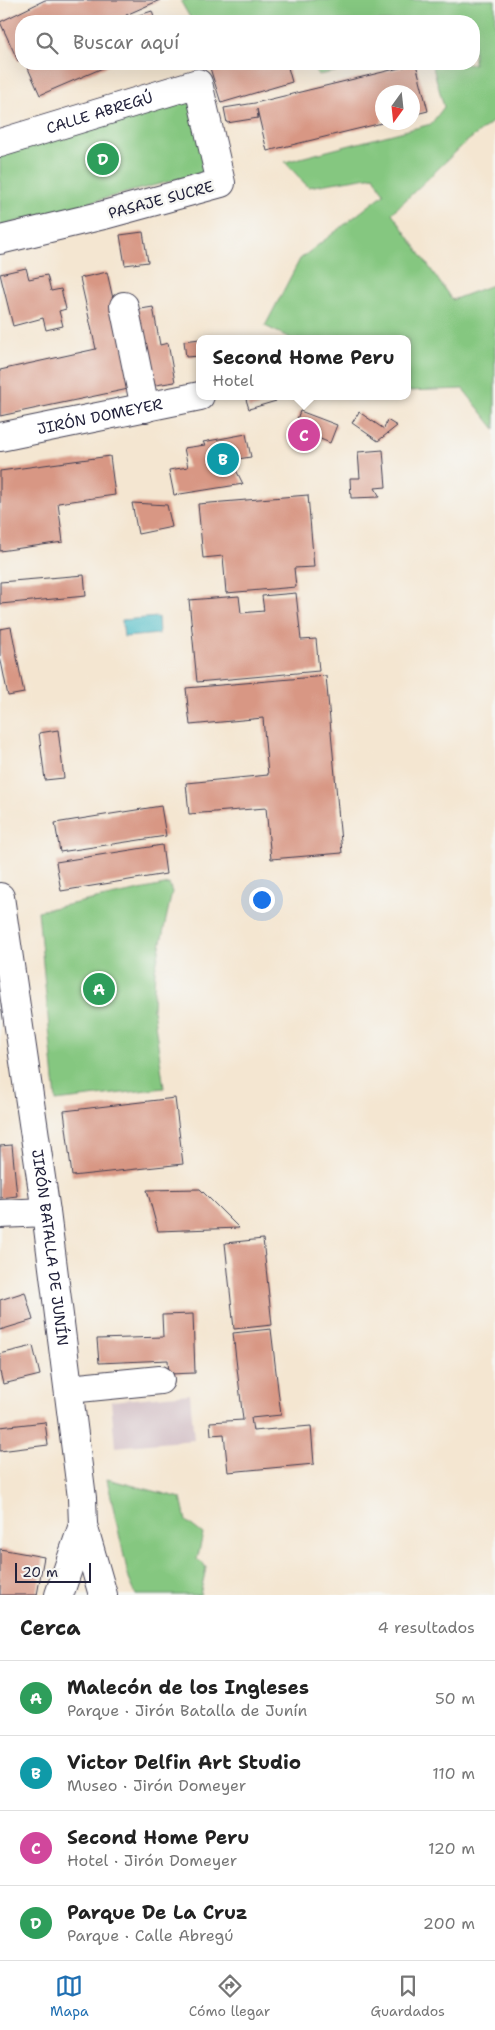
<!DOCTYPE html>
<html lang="es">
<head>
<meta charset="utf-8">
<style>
	:root { --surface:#fff; --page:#f6f6f6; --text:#222; --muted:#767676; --line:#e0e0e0; --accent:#1f6fb2 }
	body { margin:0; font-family:"Shantell Sans",sans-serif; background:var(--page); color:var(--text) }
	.compass { position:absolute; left:375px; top:85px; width:45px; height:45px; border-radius:50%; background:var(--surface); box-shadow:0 5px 20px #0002; rotate:195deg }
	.scale { position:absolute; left:15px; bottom:12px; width:76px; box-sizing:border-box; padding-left:5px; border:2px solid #22223b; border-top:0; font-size:14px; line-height:18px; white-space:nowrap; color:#22223b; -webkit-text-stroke:4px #f6f6f2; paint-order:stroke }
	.you { position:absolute; left:261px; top:899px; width:18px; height:18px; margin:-12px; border:4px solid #fff; border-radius:50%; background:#1a73e8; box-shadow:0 0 0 8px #1a73e833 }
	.badge { display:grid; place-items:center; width:32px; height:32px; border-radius:50%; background:var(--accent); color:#fff; font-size:16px; font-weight:700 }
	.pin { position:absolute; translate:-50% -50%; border:2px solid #fff; box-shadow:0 1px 5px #0006 }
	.popup { position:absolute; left:196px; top:335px; width:215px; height:65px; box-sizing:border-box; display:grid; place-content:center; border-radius:10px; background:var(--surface); filter:drop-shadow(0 1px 4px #0005); font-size:16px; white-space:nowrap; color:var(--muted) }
	.popup b { font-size:19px; color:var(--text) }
	.popup::after { content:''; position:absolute; left:50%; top:100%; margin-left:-10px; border:10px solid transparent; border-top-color:var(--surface) }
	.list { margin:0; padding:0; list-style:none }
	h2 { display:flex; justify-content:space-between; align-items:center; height:65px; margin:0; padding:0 20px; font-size:21px }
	h2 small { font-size:16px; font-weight:400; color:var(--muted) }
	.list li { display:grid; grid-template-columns:32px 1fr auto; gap:15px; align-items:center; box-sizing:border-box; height:75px; padding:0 20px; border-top:1px solid var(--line) }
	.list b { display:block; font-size:19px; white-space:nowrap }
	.list p { margin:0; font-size:16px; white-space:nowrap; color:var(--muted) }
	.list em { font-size:16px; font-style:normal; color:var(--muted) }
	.icon { flex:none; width:28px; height:28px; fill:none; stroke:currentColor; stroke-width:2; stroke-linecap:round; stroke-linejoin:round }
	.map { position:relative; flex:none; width:495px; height:1595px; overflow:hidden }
	.search { position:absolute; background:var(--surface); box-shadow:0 5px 20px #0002; left:15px; right:15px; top:15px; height:55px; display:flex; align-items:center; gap:12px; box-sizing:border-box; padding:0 18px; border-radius:20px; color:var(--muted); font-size:19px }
	.sheet { height:365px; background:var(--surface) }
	nav { display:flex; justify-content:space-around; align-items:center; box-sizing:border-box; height:70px; border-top:1px solid var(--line); background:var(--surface); font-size:14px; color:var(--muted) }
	nav a { display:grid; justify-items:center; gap:2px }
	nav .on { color:var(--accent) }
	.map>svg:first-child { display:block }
</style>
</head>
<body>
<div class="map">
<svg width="495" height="1595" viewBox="0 0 495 1595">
	<rect width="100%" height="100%" fill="#f6f6f2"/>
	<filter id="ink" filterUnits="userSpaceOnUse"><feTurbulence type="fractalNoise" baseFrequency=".02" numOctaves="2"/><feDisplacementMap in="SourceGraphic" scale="10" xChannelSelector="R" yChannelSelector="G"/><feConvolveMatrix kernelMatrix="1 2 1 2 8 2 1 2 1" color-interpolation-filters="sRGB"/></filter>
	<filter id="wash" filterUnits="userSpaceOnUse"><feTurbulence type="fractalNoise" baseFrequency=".0096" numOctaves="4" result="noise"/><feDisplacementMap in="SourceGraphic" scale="20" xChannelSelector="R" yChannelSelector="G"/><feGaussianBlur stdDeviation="1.12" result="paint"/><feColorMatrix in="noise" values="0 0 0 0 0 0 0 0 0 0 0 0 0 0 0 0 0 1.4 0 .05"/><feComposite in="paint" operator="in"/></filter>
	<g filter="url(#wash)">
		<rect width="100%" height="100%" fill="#f4e6d1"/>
		<!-- industrial -->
		<path fill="#d2bec5" d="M 190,1394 L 194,1440 L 115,1447 L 111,1401 Z"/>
		<!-- green -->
		<path fill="#85c780" stroke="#54745e" d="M 184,0 L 495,0 L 495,120 L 465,143 L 392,213 L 452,300 L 495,284 L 495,429 L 463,389 L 408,391 L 408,339 L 292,339 L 265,326 L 300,259 L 384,194 L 374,176 L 308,187 L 285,162 L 431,124 L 444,107 L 432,64 L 474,64 L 474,21 L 192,21 L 181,2 Z
			M 311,64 L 380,64 L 318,75 Z
			M 189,90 L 209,171 L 0,226 L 0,146 Z
			M 169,884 L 172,892 L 155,970 L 153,1009 L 164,1088 L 56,1101 L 38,911 Z
			M 107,1479 L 181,1498 L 186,1521 L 203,1534 L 197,1560 L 203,1563 L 206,1568 L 200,1595 L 136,1595 L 129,1579 Z"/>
		<!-- water -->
		<path fill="#51bec8" stroke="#3a7082" d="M 158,617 L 159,634 L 124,637 L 122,620 Z"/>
		<g id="blocks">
			<!-- building -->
			<path fill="#d89784" d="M 45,0 L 160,0 L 126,15 L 127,19 L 152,11 L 155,21 L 21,21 L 21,60 L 18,61 L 0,22 Z
				M 33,64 L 112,64 L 40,95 L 27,66 Z
				M 226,64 L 287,64 L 292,82 L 221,103 L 210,68 Z
				M 416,64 L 428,111 L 412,115 L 412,92 L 382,92 L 382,123 L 267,151 L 257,109 L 258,118 L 227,123 L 224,108 L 255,103 Z
				M 143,232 L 148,262 L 125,265 L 120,235 Z
				M 26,268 L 29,279 L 47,275 L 51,291 L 61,289 L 66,309 L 59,311 L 63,326 L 46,330 L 43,318 L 13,326 L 0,274 Z
				M 107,272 L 133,388 L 0,416 L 0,370 L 96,349 L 80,278 Z
				M 153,307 L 160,345 L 168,343 L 175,382 L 149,386 L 135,310 Z
				M 200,339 L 200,356 L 186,357 L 184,341 Z
				M 245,396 L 274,396 L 276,401 L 249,409 Z
				M 300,411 L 337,425 L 330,443 L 294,428 Z
				M 359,412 L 384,429 L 387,420 L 397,426 L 378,441 L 352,423 Z
				M 246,434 L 251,457 L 231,460 L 243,484 L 174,495 L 169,470 L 188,467 L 184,448 L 205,445 L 203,442 Z
				M 383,450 L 386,487 L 375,488 L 380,497 L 351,498 L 350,478 L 360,478 L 358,452 Z
				M 110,456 L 115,495 L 58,503 L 63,542 L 0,551 L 0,471 Z
				M 308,495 L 314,567 L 294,568 L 296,587 L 226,593 L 223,556 L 203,558 L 198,504 Z
				M 132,503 L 167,505 L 172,527 L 138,534 Z
				M 84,575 L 86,596 L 0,604 L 0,582 Z
				M 296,593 L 301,640 L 316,639 L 319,671 L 197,682 L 189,600 L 239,596 L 241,613 L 264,611 L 262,596 Z
				M 11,627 L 24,693 L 8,696 L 0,656 L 0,629 Z
				M 326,676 L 342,853 L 271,859 L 266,808 L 189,814 L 186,783 L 268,775 L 263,718 L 190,725 L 186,688 Z
				M 58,730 L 64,778 L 45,780 L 39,733 Z
				M 161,806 L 166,836 L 60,852 L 55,823 Z
				M 162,845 L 166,874 L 61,891 L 56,862 Z
				M 175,1098 L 183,1164 L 72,1176 L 64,1111 Z
				M 12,1145 L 17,1196 L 0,1198 L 0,1146 Z
				M 200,1189 L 239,1228 L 158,1231 L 147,1190 Z
				M 263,1239 L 272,1325 L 234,1329 L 225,1243 Z
				M 25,1292 L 33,1320 L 0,1330 L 0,1300 Z
				M 193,1314 L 195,1373 L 169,1374 L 168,1360 L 99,1363 L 97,1339 L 163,1337 L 162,1315 Z
				M 271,1329 L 281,1415 L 251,1418 L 253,1431 L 311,1426 L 314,1464 L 228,1472 L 224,1434 L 211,1435 L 210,1422 L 243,1420 L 233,1333 Z
				M 33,1346 L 40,1375 L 3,1384 L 0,1372 L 0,1354 Z
				M 45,1422 L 48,1445 L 0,1451 L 0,1427 Z
				M 0,1549 L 44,1557 L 37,1595 L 0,1595 Z"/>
		</g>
	</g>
	<g filter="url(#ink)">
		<use href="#blocks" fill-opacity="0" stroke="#423f52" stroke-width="1"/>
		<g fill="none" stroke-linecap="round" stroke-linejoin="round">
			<defs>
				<g id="minor">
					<path id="s1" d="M 0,143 L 198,83 L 221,183 L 104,215 L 0,240"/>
					<path d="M 124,306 L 145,408"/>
					<path id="s2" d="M 0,437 L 200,396"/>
					<path id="s3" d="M 0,897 L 46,1212 L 82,1498 L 83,1525 L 59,1595"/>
					<path d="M 0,1214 L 46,1212"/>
					<path d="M 69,1389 L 160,1380"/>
					<path d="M 83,1525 L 103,1595"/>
				</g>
			</defs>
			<!-- minor casing -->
			<use href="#minor" stroke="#423f52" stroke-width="30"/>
			<!-- minor -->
			<use href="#minor" stroke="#fff" stroke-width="28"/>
		</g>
	</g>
	<g text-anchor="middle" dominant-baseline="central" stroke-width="5" stroke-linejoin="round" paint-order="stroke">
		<!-- street labels -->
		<g font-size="15" fill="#22223b" stroke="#f6f6f2">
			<text stroke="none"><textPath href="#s1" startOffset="104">CALLE ABREGÚ</textPath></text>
			<text transform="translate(161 200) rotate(-15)">PASAJE SUCRE</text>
			<text stroke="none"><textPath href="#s2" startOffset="102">JIRÓN DOMEYER</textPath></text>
			<text stroke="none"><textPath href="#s3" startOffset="354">JIRÓN BATALLA DE JUNÍN</textPath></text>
		</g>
	</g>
</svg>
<svg class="compass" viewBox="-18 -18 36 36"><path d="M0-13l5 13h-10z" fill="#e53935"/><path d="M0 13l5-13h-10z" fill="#767676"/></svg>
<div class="scale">20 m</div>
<div class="you"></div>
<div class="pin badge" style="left:99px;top:989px;background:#2e9e5b">A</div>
<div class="pin badge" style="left:223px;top:459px;background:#0f9aa8">B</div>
<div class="pin badge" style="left:304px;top:435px;background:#d1479c">C</div>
<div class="popup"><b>Second Home Peru</b>Hotel</div>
<div class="pin badge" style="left:103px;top:159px;background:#2e9e5b">D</div>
<div class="search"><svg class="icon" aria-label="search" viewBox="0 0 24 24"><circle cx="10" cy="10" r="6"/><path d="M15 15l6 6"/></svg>Buscar aquí</div>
</div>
<section class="sheet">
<h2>Cerca<small>4 resultados</small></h2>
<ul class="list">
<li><span class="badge" style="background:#2e9e5b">A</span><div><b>Malecón de los Ingleses</b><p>Parque · Jirón Batalla de Junín</p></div><em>50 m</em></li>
<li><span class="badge" style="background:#0f9aa8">B</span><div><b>Victor Delfin Art Studio</b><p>Museo · Jirón Domeyer</p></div><em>110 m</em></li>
<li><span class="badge" style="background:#d1479c">C</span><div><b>Second Home Peru</b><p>Hotel · Jirón Domeyer</p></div><em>120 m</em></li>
<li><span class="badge" style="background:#2e9e5b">D</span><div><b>Parque De La Cruz</b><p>Parque · Calle Abregú</p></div><em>200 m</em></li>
</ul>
</section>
<nav>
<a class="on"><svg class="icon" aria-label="map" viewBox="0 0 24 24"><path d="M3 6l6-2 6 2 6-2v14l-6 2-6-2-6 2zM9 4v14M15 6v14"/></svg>Mapa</a>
<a><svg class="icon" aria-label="directions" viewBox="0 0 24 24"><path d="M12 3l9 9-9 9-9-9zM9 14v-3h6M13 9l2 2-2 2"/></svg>Cómo llegar</a>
<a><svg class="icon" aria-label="saved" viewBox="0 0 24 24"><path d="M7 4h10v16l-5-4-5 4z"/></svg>Guardados</a>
</nav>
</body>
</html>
